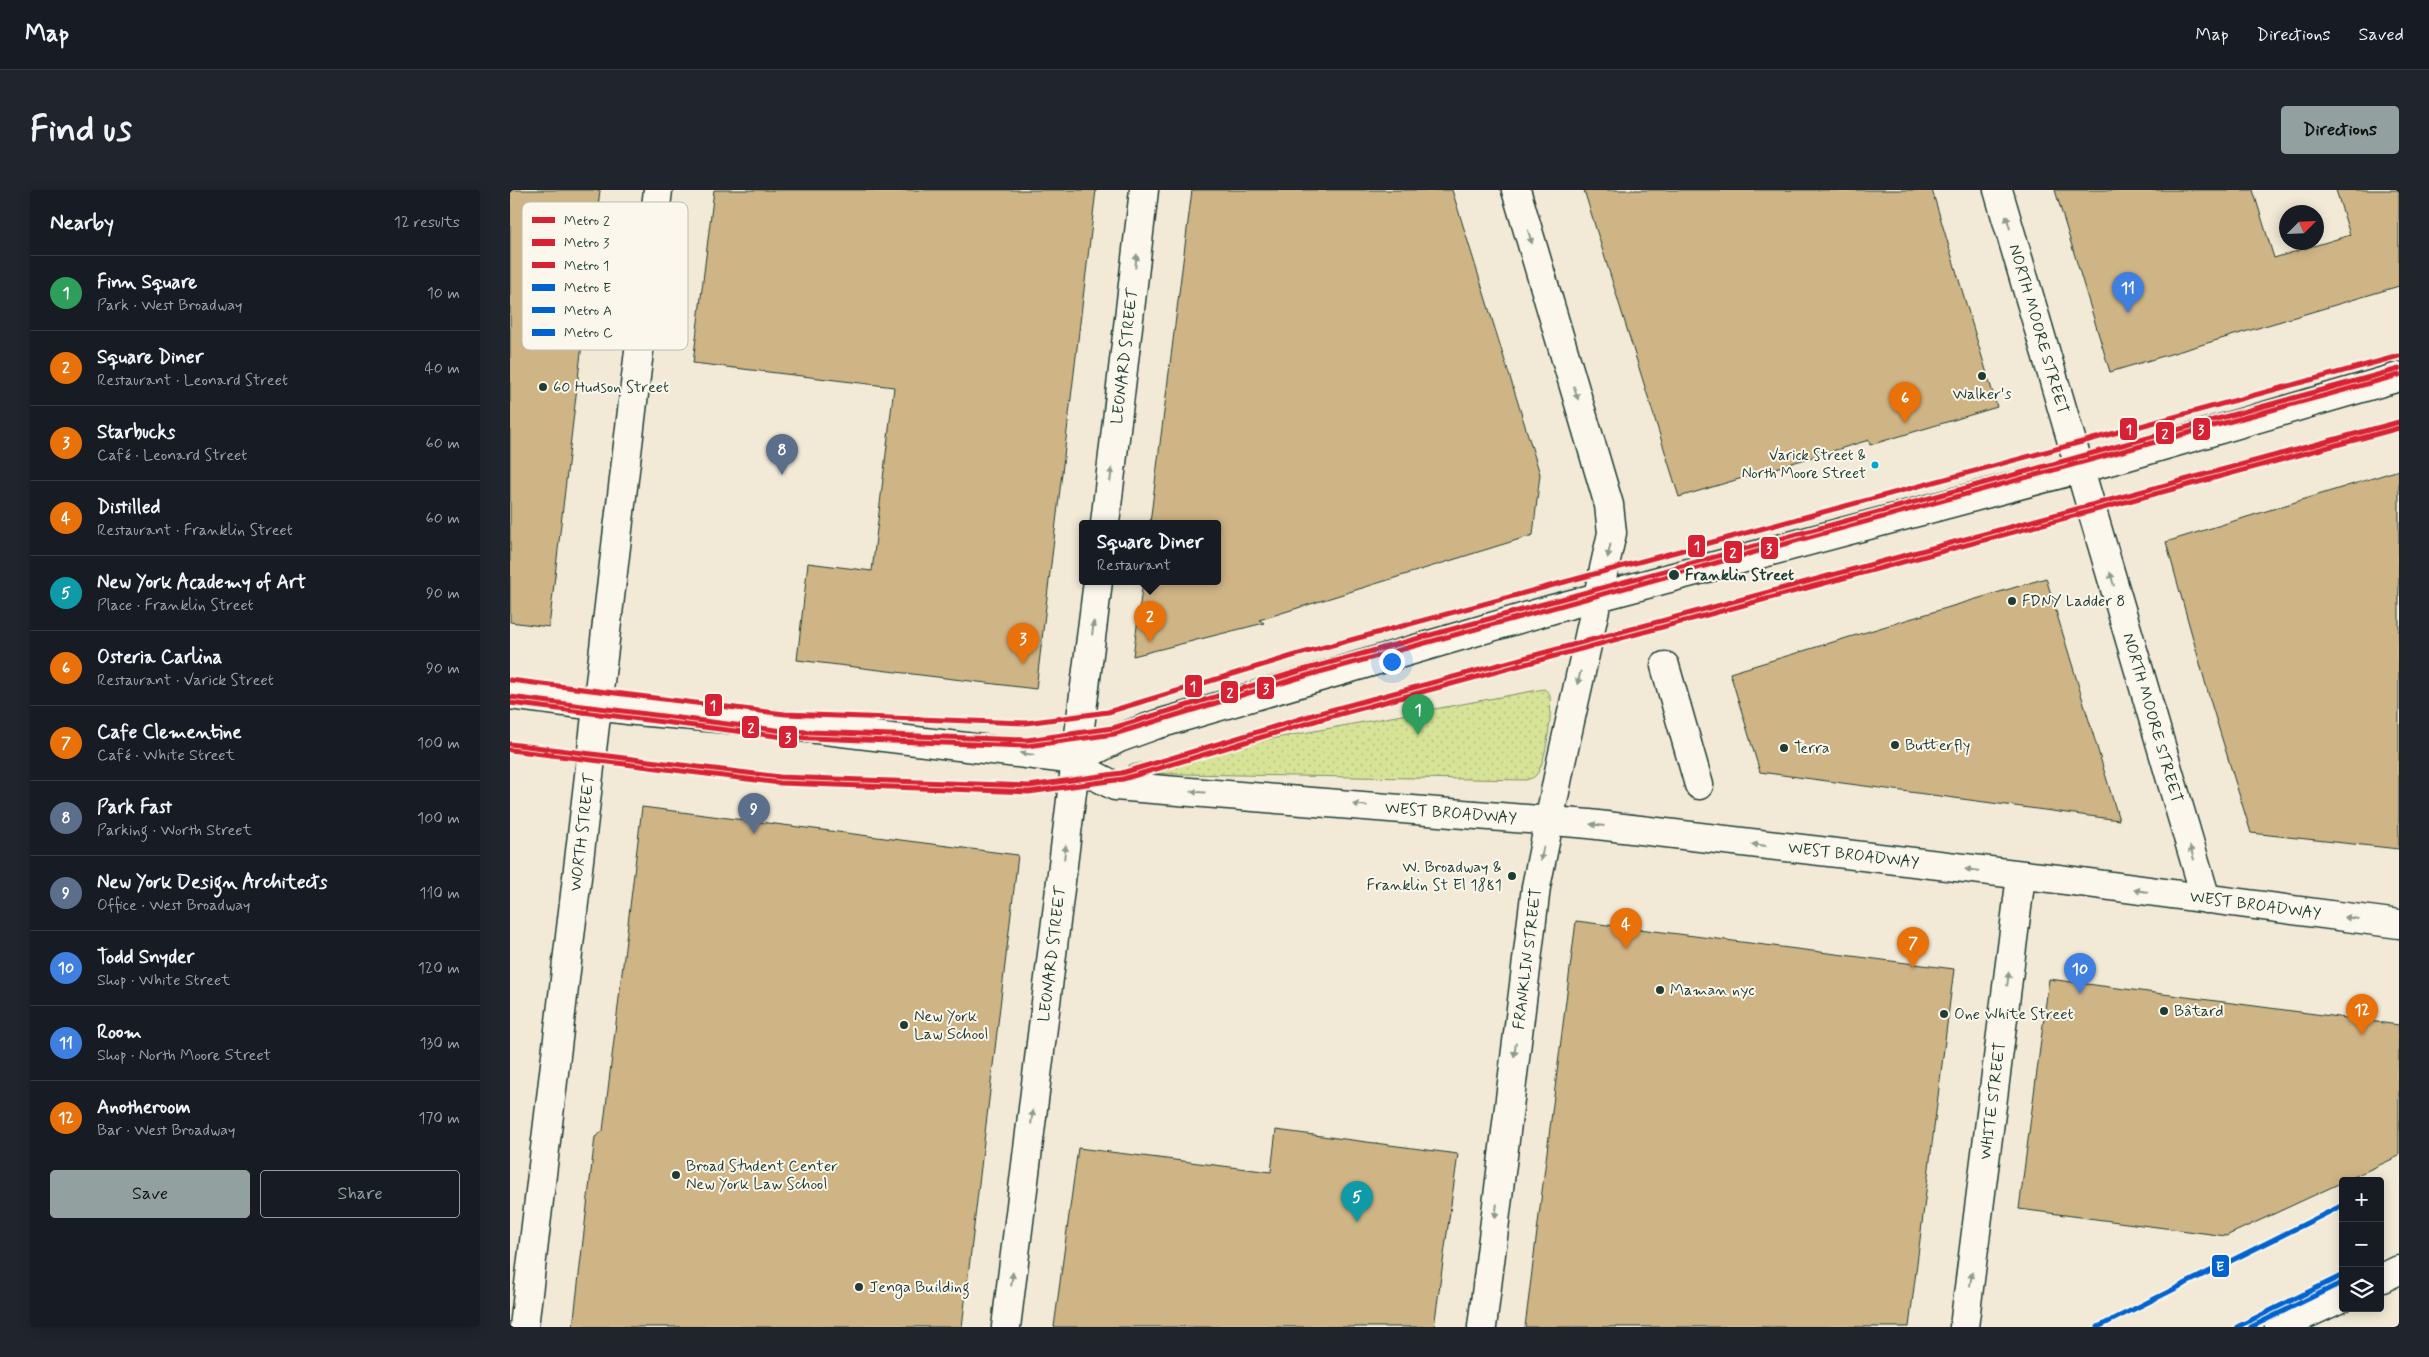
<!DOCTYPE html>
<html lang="en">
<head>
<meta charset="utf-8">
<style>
	:root { --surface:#171b24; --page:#20242c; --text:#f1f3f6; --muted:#9ea1a6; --line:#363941; --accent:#92a19f }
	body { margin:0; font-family:Mynerve,sans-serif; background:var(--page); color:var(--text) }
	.controls { position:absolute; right:15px; bottom:15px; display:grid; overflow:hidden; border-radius:5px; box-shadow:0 2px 12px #0003 }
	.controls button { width:45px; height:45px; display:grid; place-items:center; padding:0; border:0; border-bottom:1px solid var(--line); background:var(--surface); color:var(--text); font:25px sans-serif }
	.compass { position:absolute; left:1769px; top:15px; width:45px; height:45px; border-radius:50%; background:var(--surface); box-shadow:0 2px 12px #0003; rotate:66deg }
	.you { position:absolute; left:881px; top:471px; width:18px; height:18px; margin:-12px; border:4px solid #fff; border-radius:50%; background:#1a73e8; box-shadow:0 0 0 8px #1a73e833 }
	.badge { display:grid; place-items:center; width:32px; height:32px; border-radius:50%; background:var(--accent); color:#fff; font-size:16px; font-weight:700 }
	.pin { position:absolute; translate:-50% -41px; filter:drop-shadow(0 1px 2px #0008) }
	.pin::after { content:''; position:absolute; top:26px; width:18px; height:15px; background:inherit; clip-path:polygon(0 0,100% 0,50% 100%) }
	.popup { position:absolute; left:569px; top:330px; width:142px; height:65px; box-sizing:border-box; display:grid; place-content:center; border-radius:5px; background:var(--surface); filter:drop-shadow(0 1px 4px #0005); font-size:16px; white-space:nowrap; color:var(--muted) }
	.popup b { font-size:19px; color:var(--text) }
	.popup::after { content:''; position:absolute; left:50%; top:100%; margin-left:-10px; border:10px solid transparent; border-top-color:var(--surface) }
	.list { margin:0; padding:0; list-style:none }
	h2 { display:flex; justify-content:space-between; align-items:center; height:65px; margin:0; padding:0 20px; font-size:21px }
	h2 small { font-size:16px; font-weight:400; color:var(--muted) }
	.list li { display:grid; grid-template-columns:32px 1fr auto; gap:15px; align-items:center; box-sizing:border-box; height:75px; padding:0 20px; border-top:1px solid var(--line) }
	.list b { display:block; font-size:19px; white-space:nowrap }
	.list p { margin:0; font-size:16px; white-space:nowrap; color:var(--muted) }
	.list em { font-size:16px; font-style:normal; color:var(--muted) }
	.actions { display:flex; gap:10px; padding:15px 20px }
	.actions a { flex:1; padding:11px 0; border:1px solid var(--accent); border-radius:5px; text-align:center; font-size:18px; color:var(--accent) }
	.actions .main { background:var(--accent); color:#111 }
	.icon { flex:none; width:28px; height:28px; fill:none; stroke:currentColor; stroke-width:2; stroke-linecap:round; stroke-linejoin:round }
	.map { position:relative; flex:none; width:1889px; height:1137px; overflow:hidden; border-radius:5px }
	header { display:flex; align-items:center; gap:30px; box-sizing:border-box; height:70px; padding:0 25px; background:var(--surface); border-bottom:1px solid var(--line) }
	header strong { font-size:24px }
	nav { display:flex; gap:28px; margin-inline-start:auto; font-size:18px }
	.intro { display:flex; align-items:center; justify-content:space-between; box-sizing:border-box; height:120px; padding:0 30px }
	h1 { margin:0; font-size:35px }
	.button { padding:12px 22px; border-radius:5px; background:var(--accent); color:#111; font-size:18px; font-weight:700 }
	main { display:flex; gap:30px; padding:0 30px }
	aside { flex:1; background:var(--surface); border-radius:5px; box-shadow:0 2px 12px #0003 }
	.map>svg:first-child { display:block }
</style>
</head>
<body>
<header>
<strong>Map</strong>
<nav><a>Map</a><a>Directions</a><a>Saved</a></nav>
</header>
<div class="intro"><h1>Find us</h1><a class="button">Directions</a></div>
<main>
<aside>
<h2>Nearby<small>12 results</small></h2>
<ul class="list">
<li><span class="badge" style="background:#2e9e5b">1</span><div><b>Finn Square</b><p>Park · West Broadway</p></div><em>10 m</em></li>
<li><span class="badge" style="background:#e8710a">2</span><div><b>Square Diner</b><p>Restaurant · Leonard Street</p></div><em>40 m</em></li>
<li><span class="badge" style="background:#e8710a">3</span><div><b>Starbucks</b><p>Café · Leonard Street</p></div><em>60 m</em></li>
<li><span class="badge" style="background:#e8710a">4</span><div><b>Distilled</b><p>Restaurant · Franklin Street</p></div><em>60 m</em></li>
<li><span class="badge" style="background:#0f9aa8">5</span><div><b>New York Academy of Art</b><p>Place · Franklin Street</p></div><em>90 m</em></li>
<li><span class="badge" style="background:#e8710a">6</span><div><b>Osteria Carlina</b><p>Restaurant · Varick Street</p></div><em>90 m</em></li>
<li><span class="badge" style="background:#e8710a">7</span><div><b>Cafe Clementine</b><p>Café · White Street</p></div><em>100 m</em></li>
<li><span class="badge" style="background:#5c6f8a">8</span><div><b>Park Fast</b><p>Parking · Worth Street</p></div><em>100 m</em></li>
<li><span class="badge" style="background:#5c6f8a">9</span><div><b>New York Design Architects</b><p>Office · West Broadway</p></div><em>110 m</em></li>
<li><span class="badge" style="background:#3f7fe0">10</span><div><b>Todd Snyder</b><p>Shop · White Street</p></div><em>120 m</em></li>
<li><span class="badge" style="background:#3f7fe0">11</span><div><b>Room</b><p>Shop · North Moore Street</p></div><em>130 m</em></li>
<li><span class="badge" style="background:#e8710a">12</span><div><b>Anotheroom</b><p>Bar · West Broadway</p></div><em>170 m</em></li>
</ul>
<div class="actions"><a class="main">Save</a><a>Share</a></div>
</aside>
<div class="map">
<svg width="1889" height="1137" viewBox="0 0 1889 1137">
	<defs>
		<pattern id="green-dots" width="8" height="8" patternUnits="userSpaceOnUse" patternTransform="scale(1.25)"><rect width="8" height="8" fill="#d7e396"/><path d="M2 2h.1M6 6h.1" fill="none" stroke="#b8c482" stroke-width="1.8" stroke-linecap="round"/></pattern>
	</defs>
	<rect width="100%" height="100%" fill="#f2ead7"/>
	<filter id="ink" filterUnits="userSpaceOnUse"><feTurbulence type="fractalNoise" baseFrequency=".02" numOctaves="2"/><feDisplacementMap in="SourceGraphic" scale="10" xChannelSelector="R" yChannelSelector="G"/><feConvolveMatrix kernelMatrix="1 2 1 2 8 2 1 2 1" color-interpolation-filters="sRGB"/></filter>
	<g filter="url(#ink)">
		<!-- green -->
		<path fill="url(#green-dots)" stroke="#7b9065" d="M 1034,499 L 1039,503 C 1044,516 1036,575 1026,585 C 1024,588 1019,589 1016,590 L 616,583 L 619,575 Z"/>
		<!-- building -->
		<path fill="#cfb485" stroke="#1f3d34" d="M 0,0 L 90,0 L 39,437 L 0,432 Z
			M 204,0 L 586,0 L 526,499 L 287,470 L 298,373 L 362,381 L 384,197 L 183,173 Z
			M 682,0 L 942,0 L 1030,284 L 1023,345 L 749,430 L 754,433 L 623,466 L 633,391 L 708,391 L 708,333 L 640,333 Z
			M 1074,0 L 1422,0 L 1487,217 L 1360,255 L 1359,250 L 1169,307 Z
			M 1545,0 L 1743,0 L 1764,68 L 1840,45 L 1826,0 L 1889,0 L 1889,96 L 1600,182 Z
			M 1889,280 L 1889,659 L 1741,643 L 1701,513 L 1656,352 Z
			M 1536,388 L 1609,630 L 1250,582 L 1220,483 Z
			M 132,617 L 508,665 L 452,1137 L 63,1137 L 85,947 L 93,941 Z
			M 1066,731 L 1444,779 L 1399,1137 L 1015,1137 Z
			M 1539,789 L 1889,835 L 1889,966 L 1716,1046 L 1509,1019 Z
			M 766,940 L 948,964 L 924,1137 L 544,1137 L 568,958 L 761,982 Z"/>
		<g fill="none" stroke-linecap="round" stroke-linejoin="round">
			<defs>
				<g id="street">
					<path id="s1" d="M 1488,0 L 1696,709"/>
					<path id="s2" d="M 595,333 L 634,0"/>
					<path d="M 1155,476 L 1189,595"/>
					<path id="s3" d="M 14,1137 L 148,0"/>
					<path id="s4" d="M 496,1137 L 588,391"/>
					<path id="s5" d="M 972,1137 L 1026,697 L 1051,572 L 1102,343 L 1099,315 L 1006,0"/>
					<path id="s6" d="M 1454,1137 L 1511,686"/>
				</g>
				<g id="secondary">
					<path id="s7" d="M 0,505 L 126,521 L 230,530 L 566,570 L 580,583 L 605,596 L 1079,634 L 1548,689 L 1889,734"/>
					<path d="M 566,570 L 609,548 L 645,535 L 1043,419 L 1614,267 L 1889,187"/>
					<path d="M 1870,1089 L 1889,1080"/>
					<path d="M 1769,1137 L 1833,1107"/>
				</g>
			</defs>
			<!-- street casing -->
			<use href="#street" stroke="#1f3d34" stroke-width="31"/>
			<!-- secondary casing -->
			<use href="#secondary" stroke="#1f3d34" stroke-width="31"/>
			<!-- street -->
			<use href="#street" stroke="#fbf7ec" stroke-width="28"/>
			<!-- secondary -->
			<use href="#secondary" stroke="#fbf7ec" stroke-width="28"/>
			<defs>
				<path id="metro-1" d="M 0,507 L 274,541 L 517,550 L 603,538 L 793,480 L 1889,179
					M 0,554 L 270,587 L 519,596 L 612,583 L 806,524 L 1889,232"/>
				<path id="metro-2" d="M 0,513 L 274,547 L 517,556 L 604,544 L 795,486 L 1889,185"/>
				<path id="metro-3" d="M 0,490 L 275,524 L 516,533 L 598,522 L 789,464 L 1889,166
					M 0,560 L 270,593 L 519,602 L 613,589 L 808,530 L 1889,238"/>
				<path id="metro-4" d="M 1588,1137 L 1833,1015"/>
				<path id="metro-5" d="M 1727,1137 L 1833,1085"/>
				<path id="metro-6" d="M 1741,1137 L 1833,1092"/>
			</defs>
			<!-- metro-1 casing -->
			<use href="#metro-1" stroke="#fbf7ec" stroke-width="9"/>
			<!-- metro-2 casing -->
			<use href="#metro-2" stroke="#fbf7ec" stroke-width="9"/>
			<!-- metro-3 casing -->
			<use href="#metro-3" stroke="#fbf7ec" stroke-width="9"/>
			<!-- metro-4 casing -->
			<use href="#metro-4" stroke="#fbf7ec" stroke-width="9"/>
			<!-- metro-5 casing -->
			<use href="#metro-5" stroke="#fbf7ec" stroke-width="9"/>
			<!-- metro-6 casing -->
			<use href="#metro-6" stroke="#fbf7ec" stroke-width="9"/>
			<!-- metro-1 -->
			<use href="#metro-1" stroke="#d82233" stroke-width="5"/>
			<!-- metro-2 -->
			<use href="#metro-2" stroke="#d82233" stroke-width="5"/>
			<!-- metro-3 -->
			<use href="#metro-3" stroke="#d82233" stroke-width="5"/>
			<!-- metro-4 -->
			<use href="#metro-4" stroke="#0062cf" stroke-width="5"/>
			<!-- metro-5 -->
			<use href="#metro-5" stroke="#0062cf" stroke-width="5"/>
			<!-- metro-6 -->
			<use href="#metro-6" stroke="#0062cf" stroke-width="5"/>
		</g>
		<!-- one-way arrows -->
		<defs><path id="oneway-solid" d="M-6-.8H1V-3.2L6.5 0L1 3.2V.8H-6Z" transform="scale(1.25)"/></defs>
		<g fill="#8d9a90">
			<use href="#oneway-solid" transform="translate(1498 32) rotate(-106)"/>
			<use href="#oneway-solid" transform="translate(1020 47) rotate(73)"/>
			<use href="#oneway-solid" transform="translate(626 71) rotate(-83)"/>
			<use href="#oneway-solid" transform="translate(1066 203) rotate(73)"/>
			<use href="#oneway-solid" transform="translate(601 285) rotate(-83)"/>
			<use href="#oneway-solid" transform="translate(1099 361) rotate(102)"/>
			<use href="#oneway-solid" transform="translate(1602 389) rotate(-106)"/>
			<use href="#oneway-solid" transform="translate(583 438) rotate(-83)"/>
			<use href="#oneway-solid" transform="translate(1069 488) rotate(103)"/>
			<use href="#oneway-solid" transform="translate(517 564) rotate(-173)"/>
			<use href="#oneway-solid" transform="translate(688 602) rotate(-176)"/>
			<use href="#oneway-solid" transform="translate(850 615) rotate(-175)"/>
			<use href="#oneway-solid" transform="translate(1087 635) rotate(-173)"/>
			<use href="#oneway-solid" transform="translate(1249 655) rotate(-173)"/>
			<use href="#oneway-solid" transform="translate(555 662) rotate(-83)"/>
			<use href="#oneway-solid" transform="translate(1682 663) rotate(-107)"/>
			<use href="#oneway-solid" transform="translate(1032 664) rotate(101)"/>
			<use href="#oneway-solid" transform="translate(1462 680) rotate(-173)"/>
			<use href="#oneway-solid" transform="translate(1631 701) rotate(-172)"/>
			<use href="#oneway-solid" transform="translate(1841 728) rotate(-173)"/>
			<use href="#oneway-solid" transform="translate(1498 789) rotate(-83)"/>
			<use href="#oneway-solid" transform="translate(1005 860) rotate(97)"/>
			<use href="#oneway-solid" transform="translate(522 927) rotate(-83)"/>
			<use href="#oneway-solid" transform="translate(986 1021) rotate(97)"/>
			<use href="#oneway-solid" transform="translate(502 1089) rotate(-83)"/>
			<use href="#oneway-solid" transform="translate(1461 1089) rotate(-82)"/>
		</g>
	</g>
	<!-- markers -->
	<g fill="#1f3d34" stroke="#fbf7ec" stroke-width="2">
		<circle cx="1472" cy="186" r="5"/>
		<circle cx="33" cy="197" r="5"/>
		<circle cx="1164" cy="385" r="6"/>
		<circle cx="1502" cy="411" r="5"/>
		<circle cx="1385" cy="555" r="5"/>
		<circle cx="1274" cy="558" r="5"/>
		<circle cx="1002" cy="686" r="5"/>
		<circle cx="1150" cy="800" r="5"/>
		<circle cx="1654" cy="821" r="5"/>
		<circle cx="1434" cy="824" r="5"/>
		<circle cx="394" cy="835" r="5"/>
		<circle cx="166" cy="985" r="5"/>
		<circle cx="349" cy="1097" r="5"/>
	</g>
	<circle fill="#00a9ce" stroke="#fbf7ec" stroke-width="2" cx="1365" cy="275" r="4.5"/>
	<g text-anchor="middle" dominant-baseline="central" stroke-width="4" stroke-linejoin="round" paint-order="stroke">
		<!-- bus labels -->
		<g font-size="15" fill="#1f3d34" stroke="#fbf7ec" text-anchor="end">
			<text x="1356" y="266">Varick Street &amp;<tspan x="1356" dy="18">North Moore Street</tspan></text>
		</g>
		<!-- street labels -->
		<g font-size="16" fill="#1f3d34" stroke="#fbf7ec">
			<text stroke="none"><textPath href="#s1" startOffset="145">NORTH MOORE STREET</textPath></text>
			<text stroke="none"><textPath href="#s2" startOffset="168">LEONARD STREET</textPath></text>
			<text stroke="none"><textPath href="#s1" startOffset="550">NORTH MOORE STREET</textPath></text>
			<text stroke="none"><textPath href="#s7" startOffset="954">WEST BROADWAY</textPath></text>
			<text stroke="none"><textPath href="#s3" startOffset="498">WORTH STREET</textPath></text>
			<text stroke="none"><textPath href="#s7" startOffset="1359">WEST BROADWAY</textPath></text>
			<text stroke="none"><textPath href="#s7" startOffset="1764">WEST BROADWAY</textPath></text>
			<text stroke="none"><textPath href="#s4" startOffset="376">LEONARD STREET</textPath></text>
			<text stroke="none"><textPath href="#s5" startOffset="371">FRANKLIN STREET</textPath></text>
			<text stroke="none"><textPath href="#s6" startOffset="228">WHITE STREET</textPath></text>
		</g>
		<!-- poi labels -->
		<g font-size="16" fill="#1f3d34" stroke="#fbf7ec" text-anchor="start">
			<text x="43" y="197">60 Hudson Street</text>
			<text x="1472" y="204" text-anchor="middle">Walker's</text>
			<text x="1512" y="411">FDNY Ladder 8</text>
			<text x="1395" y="555">Butterfly</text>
			<text x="1284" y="558">Terra</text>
			<text x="992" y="677" text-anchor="end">W. Broadway &amp;<tspan x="992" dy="18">Franklin St El 1881</tspan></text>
			<text x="1160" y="800">Maman nyc</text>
			<text x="1664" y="821">Bâtard</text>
			<text x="1444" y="824">One White Street</text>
			<text x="404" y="826">New York<tspan x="404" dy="18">Law School</tspan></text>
			<text x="176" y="976">Broad Student Center<tspan x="176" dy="18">New York Law School</tspan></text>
			<text x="359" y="1097">Jenga Building</text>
		</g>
		<!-- stop labels -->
		<g font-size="16" font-weight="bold" fill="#1f3d34" stroke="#fbf7ec" text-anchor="start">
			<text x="1175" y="385">Franklin Street</text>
		</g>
	</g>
	<!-- legend -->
	<rect x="12" y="12" width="166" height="148" rx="8" fill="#fbf7ec" stroke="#b9bfb5" stroke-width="1"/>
	<rect x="22" y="27" width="23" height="6" fill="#d82233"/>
	<rect x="22" y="49" width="23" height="7" fill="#d82233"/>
	<rect x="22" y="72" width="23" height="6" fill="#d82233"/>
	<rect x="22" y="94" width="23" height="7" fill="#0062cf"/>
	<rect x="22" y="117" width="23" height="6" fill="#0062cf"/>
	<rect x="22" y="139" width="23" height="7" fill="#0062cf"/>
	<g font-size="14" fill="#1f3d34">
		<text x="54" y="35">Metro 2</text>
		<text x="54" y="57">Metro 3</text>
		<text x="54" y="80">Metro 1</text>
		<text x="54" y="102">Metro E</text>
		<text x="54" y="125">Metro A</text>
		<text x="54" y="147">Metro C</text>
	</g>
	<g stroke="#fbf7ec" stroke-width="2">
		<rect x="1609" y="227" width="19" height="24" rx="5" fill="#d82233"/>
		<rect x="1682" y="227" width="19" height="24" rx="5" fill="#d82233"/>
		<rect x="1645" y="231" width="20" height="24" rx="5" fill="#d82233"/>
		<rect x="1177" y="344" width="19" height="24" rx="5" fill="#d82233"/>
		<rect x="1250" y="346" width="19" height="24" rx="5" fill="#d82233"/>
		<rect x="1213" y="350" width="20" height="24" rx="5" fill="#d82233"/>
		<rect x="674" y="484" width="19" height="24" rx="5" fill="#d82233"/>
		<rect x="746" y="486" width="19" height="24" rx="5" fill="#d82233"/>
		<rect x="710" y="490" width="19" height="24" rx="5" fill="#d82233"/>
		<rect x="194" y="503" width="19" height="24" rx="5" fill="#d82233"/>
		<rect x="231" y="525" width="19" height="24" rx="5" fill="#d82233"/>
		<rect x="268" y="535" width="20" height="24" rx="5" fill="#d82233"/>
		<rect x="1701" y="1064" width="19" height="24" rx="5" fill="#0062cf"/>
	</g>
	<g font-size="14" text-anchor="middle" font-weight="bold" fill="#fff">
		<text x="1619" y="244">1</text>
		<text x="1691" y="244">3</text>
		<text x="1655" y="248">2</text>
		<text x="1187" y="361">1</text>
		<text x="1259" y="363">3</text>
		<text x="1223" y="367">2</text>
		<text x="683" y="501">1</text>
		<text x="756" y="503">3</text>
		<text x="720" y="507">2</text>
		<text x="203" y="520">1</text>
		<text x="241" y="542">2</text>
		<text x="278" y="552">3</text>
		<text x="1710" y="1081">E</text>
	</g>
</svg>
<div class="controls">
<button>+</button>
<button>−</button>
<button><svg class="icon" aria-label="layers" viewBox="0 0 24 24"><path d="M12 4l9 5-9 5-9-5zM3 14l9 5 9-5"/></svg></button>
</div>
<svg class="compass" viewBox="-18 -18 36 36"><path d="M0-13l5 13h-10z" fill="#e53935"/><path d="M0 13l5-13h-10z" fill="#9ea1a6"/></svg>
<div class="you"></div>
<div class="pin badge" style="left:908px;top:545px;background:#2e9e5b">1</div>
<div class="pin badge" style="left:640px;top:452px;background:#e8710a">2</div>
<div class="popup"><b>Square Diner</b>Restaurant</div>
<div class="pin badge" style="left:513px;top:474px;background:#e8710a">3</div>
<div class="pin badge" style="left:1116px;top:759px;background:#e8710a">4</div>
<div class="pin badge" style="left:847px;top:1032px;background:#0f9aa8">5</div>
<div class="pin badge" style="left:1395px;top:233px;background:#e8710a">6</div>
<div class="pin badge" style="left:1403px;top:778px;background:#e8710a">7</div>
<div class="pin badge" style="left:272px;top:285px;background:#5c6f8a">8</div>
<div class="pin badge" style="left:244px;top:644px;background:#5c6f8a">9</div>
<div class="pin badge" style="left:1570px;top:804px;background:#3f7fe0">10</div>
<div class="pin badge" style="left:1618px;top:123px;background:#3f7fe0">11</div>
<div class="pin badge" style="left:1852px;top:845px;background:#e8710a">12</div>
</div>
</main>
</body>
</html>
